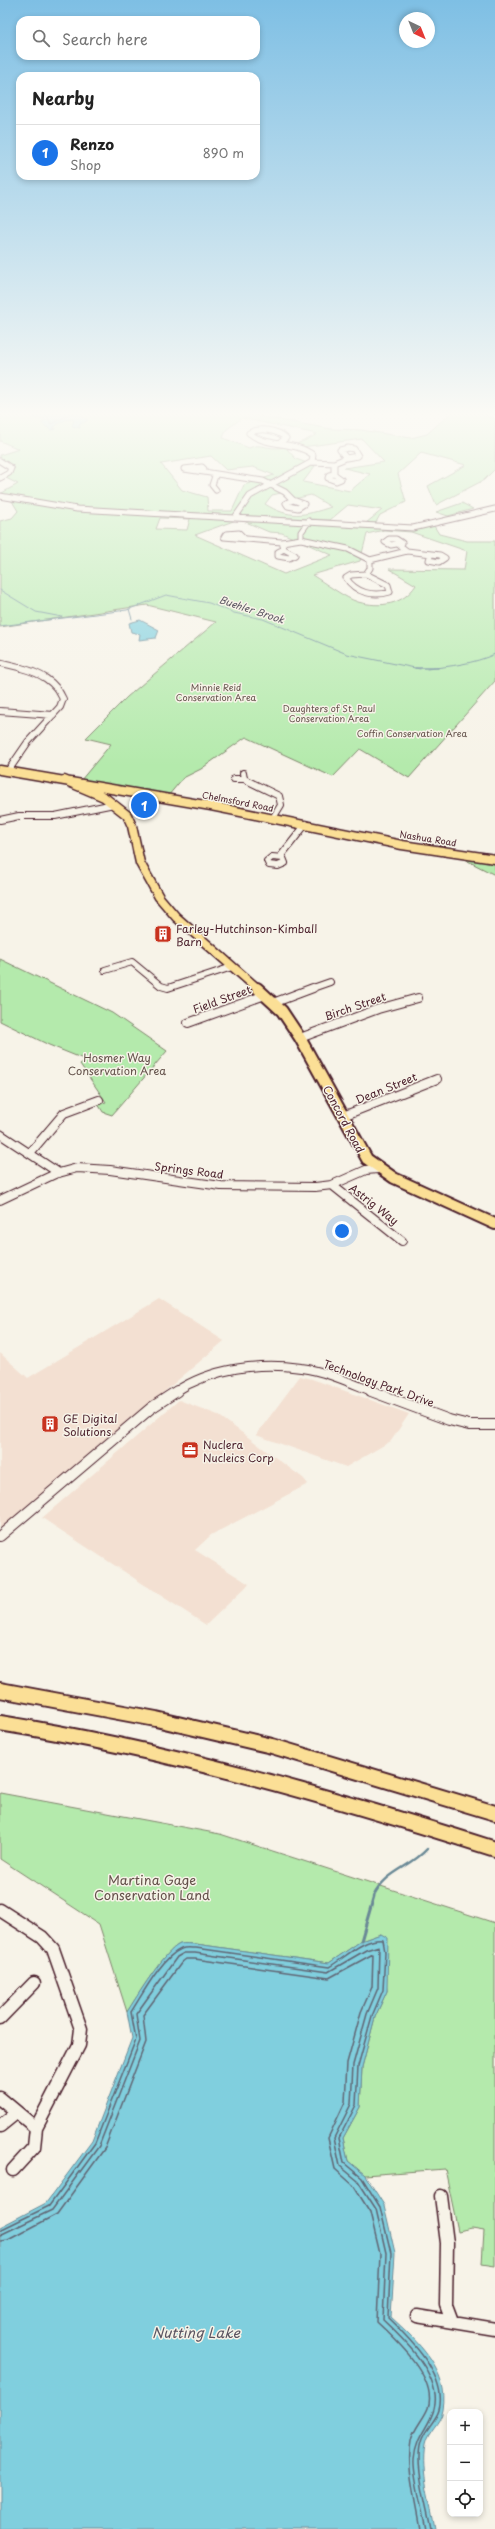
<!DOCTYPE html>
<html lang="en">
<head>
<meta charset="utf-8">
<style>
	:root { --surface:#fff; --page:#f6f6f6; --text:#222; --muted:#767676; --line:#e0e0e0; --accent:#1a73e8 }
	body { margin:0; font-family:"Playpen Sans",sans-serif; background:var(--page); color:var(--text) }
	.controls { position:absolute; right:12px; bottom:12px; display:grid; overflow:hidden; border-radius:8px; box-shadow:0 2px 6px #0003 }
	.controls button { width:36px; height:36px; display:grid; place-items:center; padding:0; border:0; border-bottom:1px solid var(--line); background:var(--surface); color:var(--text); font:20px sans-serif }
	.compass { position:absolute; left:399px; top:12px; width:36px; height:36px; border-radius:50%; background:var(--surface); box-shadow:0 2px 6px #0003; rotate:137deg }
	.you { position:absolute; left:342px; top:1231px; width:14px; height:14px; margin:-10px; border:3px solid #fff; border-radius:50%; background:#1a73e8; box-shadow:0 0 0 6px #1a73e833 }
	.badge { display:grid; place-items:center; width:26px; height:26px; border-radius:50%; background:var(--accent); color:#fff; font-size:13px; font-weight:700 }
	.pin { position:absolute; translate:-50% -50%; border:2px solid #fff; box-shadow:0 1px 4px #0006 }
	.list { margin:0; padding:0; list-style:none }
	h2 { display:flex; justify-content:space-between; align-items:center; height:52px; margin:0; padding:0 16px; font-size:17px }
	h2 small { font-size:13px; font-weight:400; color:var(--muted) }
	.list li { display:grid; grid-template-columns:26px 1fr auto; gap:12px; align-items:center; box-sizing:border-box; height:56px; padding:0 16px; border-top:1px solid var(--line) }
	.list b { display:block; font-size:15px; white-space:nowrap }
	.list p { margin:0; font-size:13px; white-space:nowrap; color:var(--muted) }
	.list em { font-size:13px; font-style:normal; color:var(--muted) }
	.icon { flex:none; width:22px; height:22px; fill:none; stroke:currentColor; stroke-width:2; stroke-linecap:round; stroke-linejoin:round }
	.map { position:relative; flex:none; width:495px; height:2529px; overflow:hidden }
	.search { position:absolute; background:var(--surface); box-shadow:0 2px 6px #0003; left:16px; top:16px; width:244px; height:44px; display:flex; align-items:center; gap:10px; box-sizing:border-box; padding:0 14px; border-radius:12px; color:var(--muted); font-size:15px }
	.panel { position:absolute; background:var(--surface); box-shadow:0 2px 6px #0003; left:16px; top:72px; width:244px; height:108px; border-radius:12px }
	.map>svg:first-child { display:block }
</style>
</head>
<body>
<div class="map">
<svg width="495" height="2529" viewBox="0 0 495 2529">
	<rect width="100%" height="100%" fill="#f7f3e8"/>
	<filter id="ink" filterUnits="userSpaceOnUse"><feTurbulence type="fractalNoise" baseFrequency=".025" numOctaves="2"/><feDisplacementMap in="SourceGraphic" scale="8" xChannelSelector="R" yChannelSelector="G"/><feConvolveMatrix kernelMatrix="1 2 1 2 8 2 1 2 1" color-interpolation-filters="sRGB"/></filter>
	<g filter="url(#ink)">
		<!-- built -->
		<path fill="#f3e0d2" d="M 159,1299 L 224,1341 L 0,1531 L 0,1353 L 28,1378 Z
			M 300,1376 L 312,1379 L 409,1414 L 391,1441 L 346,1467 L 256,1435 Z
			M 179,1400 L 218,1415 L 303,1478 L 308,1484 L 211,1535 L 195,1550 L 249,1584 L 206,1625 L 42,1518 Z"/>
		<!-- green -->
		<path fill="#b4eaac" stroke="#7f846c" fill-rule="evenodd" d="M 0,412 L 235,412 L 331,429 L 361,430 L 411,438 L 427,434 L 452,412 L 478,412 L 495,419 L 495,469 L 484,480 L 436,505 L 428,486 L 466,465 L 421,453 L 398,474 L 406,502 L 380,515 L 375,524 L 366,523 L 382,510 L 348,505 L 330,520 L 74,507 L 0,494 L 18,484 L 6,478 L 15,468 L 6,461 L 0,459 L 0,455 L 19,449 L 0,441 ZM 242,418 L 317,434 C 306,441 289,448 276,448 C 265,448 259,443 249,448 L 223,438 L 226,430 ZM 362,439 L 384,462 L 344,468 L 370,474 L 350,491 L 303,482 L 315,466 L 296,459 L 287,449 ZM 211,456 L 226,470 L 253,467 L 274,475 L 244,485 L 232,511 L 208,511 L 207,497 L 182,490 L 161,464 ZM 281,493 L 290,500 L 311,495 L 331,507 C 304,516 289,519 265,504 L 272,495 Z
			M 0,498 L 61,508 L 418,529 L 434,526 L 439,534 L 467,541 L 495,541 L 495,681 L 409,778 L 360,749 L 333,777 L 246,737 L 201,769 L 183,778 L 168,796 L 81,780 L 111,744 L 86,738 L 127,697 L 216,622 L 147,605 L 0,627 L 0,521 L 12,518 L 18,511 L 12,501 ZM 160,518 L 190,519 L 187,530 L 156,529 ZM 239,519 L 269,532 L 282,533 L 332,555 L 284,574 L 195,535 ZM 384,530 L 411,532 L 467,551 L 464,570 L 389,569 L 416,585 C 403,605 381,608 358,602 C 345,598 325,583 312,575 L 360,561 L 367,534 Z
			M 462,503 L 473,509 L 448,516 L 436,512 Z
			M 458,856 L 495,862 L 495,875 Z
			M 0,959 L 112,1013 L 167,1051 L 112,1115 L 103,1112 L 98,1104 L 106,1102 L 80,1064 L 86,1060 L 49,1045 L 0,1021 Z
			M 0,1793 L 220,1834 L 495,1923 L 495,2266 L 482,2264 L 484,2230 L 472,2228 L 458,2231 L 445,2169 L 365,2175 L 348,2161 L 343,2138 L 360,2107 L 362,2067 L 375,2017 L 387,1991 L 381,1934 L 361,1941 L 329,1963 L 196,1944 C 191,1944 184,1943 180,1944 C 165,1950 136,1998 127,2012 L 99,1924 L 0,1859 Z"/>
		<!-- water -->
		<path fill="#80cfde" stroke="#6a8996" d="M 46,412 L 76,412 L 88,420 L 79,425 L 80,428 L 72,426 L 74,420 C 67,417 59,423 53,428 L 56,429 L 51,430 L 41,423 L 45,421 L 44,419 L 33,418 Z
			M 140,620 L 159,630 L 156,638 L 139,640 L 140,634 L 131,632 L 129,623 Z
			M 381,1934 L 388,1938 L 387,1991 L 375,2017 L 362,2067 L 360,2107 L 343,2138 L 348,2161 L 365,2175 L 384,2205 L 395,2253 L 391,2317 C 417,2341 450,2371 443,2410 C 441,2423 427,2432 425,2445 C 420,2472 431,2502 435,2529 L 0,2529 L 0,2227 L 46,2203 L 92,2141 L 132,2038 L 127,2012 C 136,1998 165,1950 180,1944 C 184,1943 191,1944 196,1944 L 329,1963 L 361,1941 Z"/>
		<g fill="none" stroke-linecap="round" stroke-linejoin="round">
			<!-- shore-far1 -->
			<path stroke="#606573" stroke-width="1" d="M 45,412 L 51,424 L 74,412"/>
			<!-- shore -->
			<path stroke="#606573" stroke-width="1.5" d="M 0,2230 L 49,2206 L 95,2143 L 136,2039 L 131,2012 C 142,1995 162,1957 181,1949 C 185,1947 191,1948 196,1948 L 329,1967 C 345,1958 363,1938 383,1940 L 385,1952 L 383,1990 L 372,2016 L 358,2066 L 356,2105 L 339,2138 L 344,2163 L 362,2178 L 380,2207 L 391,2253 L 388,2318 C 410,2339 448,2376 439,2410 C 436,2421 424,2430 421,2442 C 414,2465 427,2505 431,2529
				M 0,2235 L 52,2210 L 99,2146 L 140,2041 L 136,2014 L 177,1957 L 184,1953 L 195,1953 L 328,1972 L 366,1950 L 379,1946 L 378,1988 L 367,2014 L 353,2065 L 351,2104 L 334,2138 L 340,2166 L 358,2181 L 376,2209 L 386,2253 L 383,2320 C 404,2340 443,2376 434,2409 C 429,2428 416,2435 414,2460 C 413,2477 423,2510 426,2529
				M 0,2241 L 8,2240 L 57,2214 L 105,2148 L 146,2042 L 143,2015 L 182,1962 L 186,1959 L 195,1959 L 329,1978 L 373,1954 L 372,1987 L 361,2012 L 347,2063 L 345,2102 L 328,2138 L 335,2169 L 353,2185 L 370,2212 L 380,2254 L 377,2322 C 396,2340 438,2378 428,2408 C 424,2419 413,2429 411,2441 C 406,2469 416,2501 420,2529"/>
			<!-- stream-far3 -->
			<path stroke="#6a8996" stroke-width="1" d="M 0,590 L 36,612 L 62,617
				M 129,609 L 132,619
				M 0,626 L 127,610 L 166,595 L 209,603 L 234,613 L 263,619 L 347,654 L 420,669
				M 427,669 C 451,666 473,664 495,654"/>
			<!-- stream-far2 -->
			<path stroke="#6a8996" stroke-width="1.5" d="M 415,668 L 438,668"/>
			<!-- stream-far1 -->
			<path stroke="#6a8996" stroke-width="2.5" d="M 373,1897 C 386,1870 409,1869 427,1849"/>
			<!-- stream -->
			<path stroke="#6a8996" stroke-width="3" d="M 361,1941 L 374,1896"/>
			<defs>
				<path id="minor-far4" d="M 348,448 L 354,449 L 358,456 L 346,458 L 340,450 Z
					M 0,461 L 11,468 L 9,473 L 0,478
					M 312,462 L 334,463 L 346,458
					M 334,463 L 334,474
					M 200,471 L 204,469 L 202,467 L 184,469 L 263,481 L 285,492 L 293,500
					M 334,474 L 341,479 L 336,481 L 328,478 L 329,475 Z
					M 215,476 L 212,485 L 216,490
					M 0,496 L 77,509 L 413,528 L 495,509
					M 293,500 L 304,504 L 298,508 L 288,506 L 286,503 Z
					M 236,516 L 250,496 L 312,462 L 313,455 C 294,440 267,448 249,433 C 260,427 277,430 286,438 L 281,442
					M 309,521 L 301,532 L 301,539 L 348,549 L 370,560 L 370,568 L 366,574
					M 244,538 L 239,533 L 226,534 L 224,537 L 282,542 L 301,539
					M 389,539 L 396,539 L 402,543 L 391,545 L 385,542 Z
					M 282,542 L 284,549
					M 284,549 L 295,555 L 289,558 L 278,556 L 278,552 Z
					M 407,551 L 440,555 L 445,558 L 439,562 L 429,560 L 430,556
					M 370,560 L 407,551 L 399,545
					M 366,574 L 388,585 L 390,592 C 373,597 356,593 346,578 L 351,575 Z
					M 0,663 L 25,669"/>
				<path id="minor-far3" d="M 0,711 L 53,715
					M 8,771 L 28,742 L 60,707 L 63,699 C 55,681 40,673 21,668
					M 243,773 L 244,779 L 279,796 L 281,805 L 273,818
					M 234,779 L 245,779
					M 0,820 L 19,816 L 55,816 L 114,804
					M 272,857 L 283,858 L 285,863 L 278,866 L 269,865 L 267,861 Z
					M 280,857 L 306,824
					M 105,970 L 132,962 L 161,986 L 168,988 L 232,967
					M 310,989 L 330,982"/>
				<path id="minor-far2" d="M 273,1003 L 313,988
					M 188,1023 L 265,995
					M 300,1038 L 378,1009 L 418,998
					M 343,1116 L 437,1079
					M 0,1134 L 59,1173
					M 30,1153 L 64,1113 L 99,1100
					M 332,1185 L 402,1241
					M 0,1200 L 55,1174 L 77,1168 L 110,1170 L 221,1186 L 315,1187 L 332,1185 L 366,1170 L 378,1169
					M 175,1392 C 211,1368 259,1362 301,1368 C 326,1371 351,1383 374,1392"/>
				<path id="minor-far1" d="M 371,1391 L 449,1420 L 469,1425 L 495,1425
					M 0,1536 L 151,1408 L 177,1391"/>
				<path id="minor" d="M 0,1910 L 42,1937 L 53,1949 L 81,2029 L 79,2045 L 36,2128
					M 0,2018 L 34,1983
					M 0,2098 L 36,2128
					M 0,2126 L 16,2113
					M 13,2170 L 34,2147 L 36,2128
					M 441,2196 L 447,2243 L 446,2305 L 452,2321
					M 417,2316 L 495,2329"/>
				<path id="major-far1" d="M 0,770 L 211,806 L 402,845 L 495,859
					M 64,780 L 104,797 L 127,815 L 132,826 L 140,863 L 159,897 L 176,917 L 258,989"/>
				<path id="major" d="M 257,988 L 282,1011 L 300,1038 L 367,1159 L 394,1178 L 495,1224"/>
				<path id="highway" d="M 0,1690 L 156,1719 L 272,1746 L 495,1813
					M 0,1723 C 169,1750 332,1797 495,1849"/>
			</defs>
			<!-- minor-far4 casing -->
			<use href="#minor-far4" stroke="#4a1f2b" stroke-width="7"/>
			<!-- minor-far3 casing -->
			<use href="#minor-far3" stroke="#4a1f2b" stroke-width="8"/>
			<!-- minor-far2 casing -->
			<use href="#minor-far2" stroke="#4a1f2b" stroke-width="10"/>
			<!-- minor-far1 casing -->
			<use href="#minor-far1" stroke="#4a1f2b" stroke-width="12"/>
			<!-- minor casing -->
			<use href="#minor" stroke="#4a1f2b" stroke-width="15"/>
			<!-- major-far1 casing -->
			<use href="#major-far1" stroke="#4a1f2b" stroke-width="11"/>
			<!-- major casing -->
			<use href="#major" stroke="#4a1f2b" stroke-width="14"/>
			<!-- highway casing -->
			<use href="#highway" stroke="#4a1f2b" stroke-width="18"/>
			<!-- minor-far4 -->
			<use href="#minor-far4" stroke="#f7f3e8" stroke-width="5"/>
			<!-- minor-far3 -->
			<use href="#minor-far3" stroke="#f7f3e8" stroke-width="6"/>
			<!-- minor-far2 -->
			<use href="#minor-far2" stroke="#f7f3e8" stroke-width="8"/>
			<!-- minor-far1 -->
			<use href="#minor-far1" stroke="#f7f3e8" stroke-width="10"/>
			<!-- minor -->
			<use href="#minor" stroke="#f7f3e8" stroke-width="12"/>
			<!-- major-far1 -->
			<use href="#major-far1" stroke="#fbdf96" stroke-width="8"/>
			<!-- major -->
			<use href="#major" stroke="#fbdf96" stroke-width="10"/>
			<!-- highway -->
			<use href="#highway" stroke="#fbdf96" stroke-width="14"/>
		</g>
	</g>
	<!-- sky -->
	<linearGradient id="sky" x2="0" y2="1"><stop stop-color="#7ebfe4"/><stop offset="0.54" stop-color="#fbfaf5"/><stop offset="1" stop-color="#fbfaf5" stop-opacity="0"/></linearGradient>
	<rect width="495" height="766" fill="url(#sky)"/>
	<!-- icons -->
	<defs>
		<symbol id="building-square" viewBox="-11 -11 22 22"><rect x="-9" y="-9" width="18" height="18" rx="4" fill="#c8321e" stroke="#f7f3e8"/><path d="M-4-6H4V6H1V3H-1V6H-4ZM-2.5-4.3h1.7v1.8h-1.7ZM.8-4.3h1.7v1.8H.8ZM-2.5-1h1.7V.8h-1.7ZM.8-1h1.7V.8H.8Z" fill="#fff"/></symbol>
		<symbol id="office-square" viewBox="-11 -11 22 22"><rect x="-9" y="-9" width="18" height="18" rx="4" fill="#c8321e" stroke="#f7f3e8"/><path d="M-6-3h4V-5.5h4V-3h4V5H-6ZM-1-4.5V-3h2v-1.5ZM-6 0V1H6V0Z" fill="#fff"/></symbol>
	</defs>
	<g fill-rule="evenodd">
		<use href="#building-square" x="153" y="924" width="20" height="20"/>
		<use href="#building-square" x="40" y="1414" width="20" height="20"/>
		<use href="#office-square" x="180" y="1440" width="20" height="20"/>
	</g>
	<g text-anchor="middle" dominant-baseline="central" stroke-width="3" stroke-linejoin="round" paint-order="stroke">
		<!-- far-park labels -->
		<g font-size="9" fill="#64524b" stroke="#f7f3e8">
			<text x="216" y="687">Minnie Reid<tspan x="216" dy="10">Conservation Area</tspan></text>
			<text x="329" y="708">Daughters of St. Paul<tspan x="329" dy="10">Conservation Area</tspan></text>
			<text x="412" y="733">Coffin Conservation Area</text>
		</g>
		<!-- far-street labels -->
		<g font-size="9" fill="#4a1f2b" stroke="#f7f3e8">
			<text transform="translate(238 801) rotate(11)">Chelmsford Road</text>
			<text transform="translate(428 838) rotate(9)">Nashua Road</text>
		</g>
		<!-- far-water labels -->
		<g font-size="10" font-style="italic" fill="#5a5461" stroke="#f7f3e8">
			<text transform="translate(252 609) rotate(18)">Buehler Brook</text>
		</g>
		<!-- poi labels -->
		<g font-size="11" fill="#4a1f2b" stroke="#f7f3e8" text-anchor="start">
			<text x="176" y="928">Farley-Hutchinson-Kimball<tspan x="176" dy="13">Barn</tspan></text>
			<text x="63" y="1418">GE Digital<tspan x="63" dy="13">Solutions</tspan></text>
			<text x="203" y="1444">Nuclera<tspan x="203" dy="13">Nucleics Corp</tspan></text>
		</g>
		<!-- street labels -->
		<g font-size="11" fill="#4a1f2b" stroke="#f7f3e8">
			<text transform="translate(222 999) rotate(-20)">Field Street</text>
			<text transform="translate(355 1006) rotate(-19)">Birch Street</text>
			<text transform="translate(386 1088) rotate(-22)">Dean Street</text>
			<text transform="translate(344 1119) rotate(62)">Concord Road</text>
			<text transform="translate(189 1170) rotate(7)">Springs Road</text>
			<text transform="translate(374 1204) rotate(38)">Astrig Way</text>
			<text transform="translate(379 1383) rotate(20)">Technology Park Drive</text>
		</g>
		<!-- park labels -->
		<g font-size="11" fill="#64524b" stroke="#f7f3e8">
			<text x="117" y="1057">Hosmer Way<tspan x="117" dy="13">Conservation Area</tspan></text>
		</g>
		<!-- near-park labels -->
		<g font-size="13" fill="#64524b" stroke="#f7f3e8">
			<text x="152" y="1879">Martina Gage<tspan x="152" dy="15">Conservation Land</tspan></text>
		</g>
		<!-- near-water labels -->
		<g font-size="14" font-style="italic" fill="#5a5461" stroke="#f7f3e8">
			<text x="196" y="2332">Nutting Lake</text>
		</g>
	</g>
</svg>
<div class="controls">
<button>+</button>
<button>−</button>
<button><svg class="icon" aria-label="locate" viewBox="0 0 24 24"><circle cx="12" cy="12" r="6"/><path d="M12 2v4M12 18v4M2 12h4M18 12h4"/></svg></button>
</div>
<svg class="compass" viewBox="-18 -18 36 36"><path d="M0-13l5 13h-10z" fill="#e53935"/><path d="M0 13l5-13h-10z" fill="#767676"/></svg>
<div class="you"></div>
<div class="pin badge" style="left:144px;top:805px">1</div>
<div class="search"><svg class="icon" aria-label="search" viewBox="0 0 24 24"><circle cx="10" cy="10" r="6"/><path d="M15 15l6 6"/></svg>Search here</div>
<section class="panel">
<h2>Nearby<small></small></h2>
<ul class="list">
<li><span class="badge">1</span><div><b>Renzo</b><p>Shop</p></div><em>890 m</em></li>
</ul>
</section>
</div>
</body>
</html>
